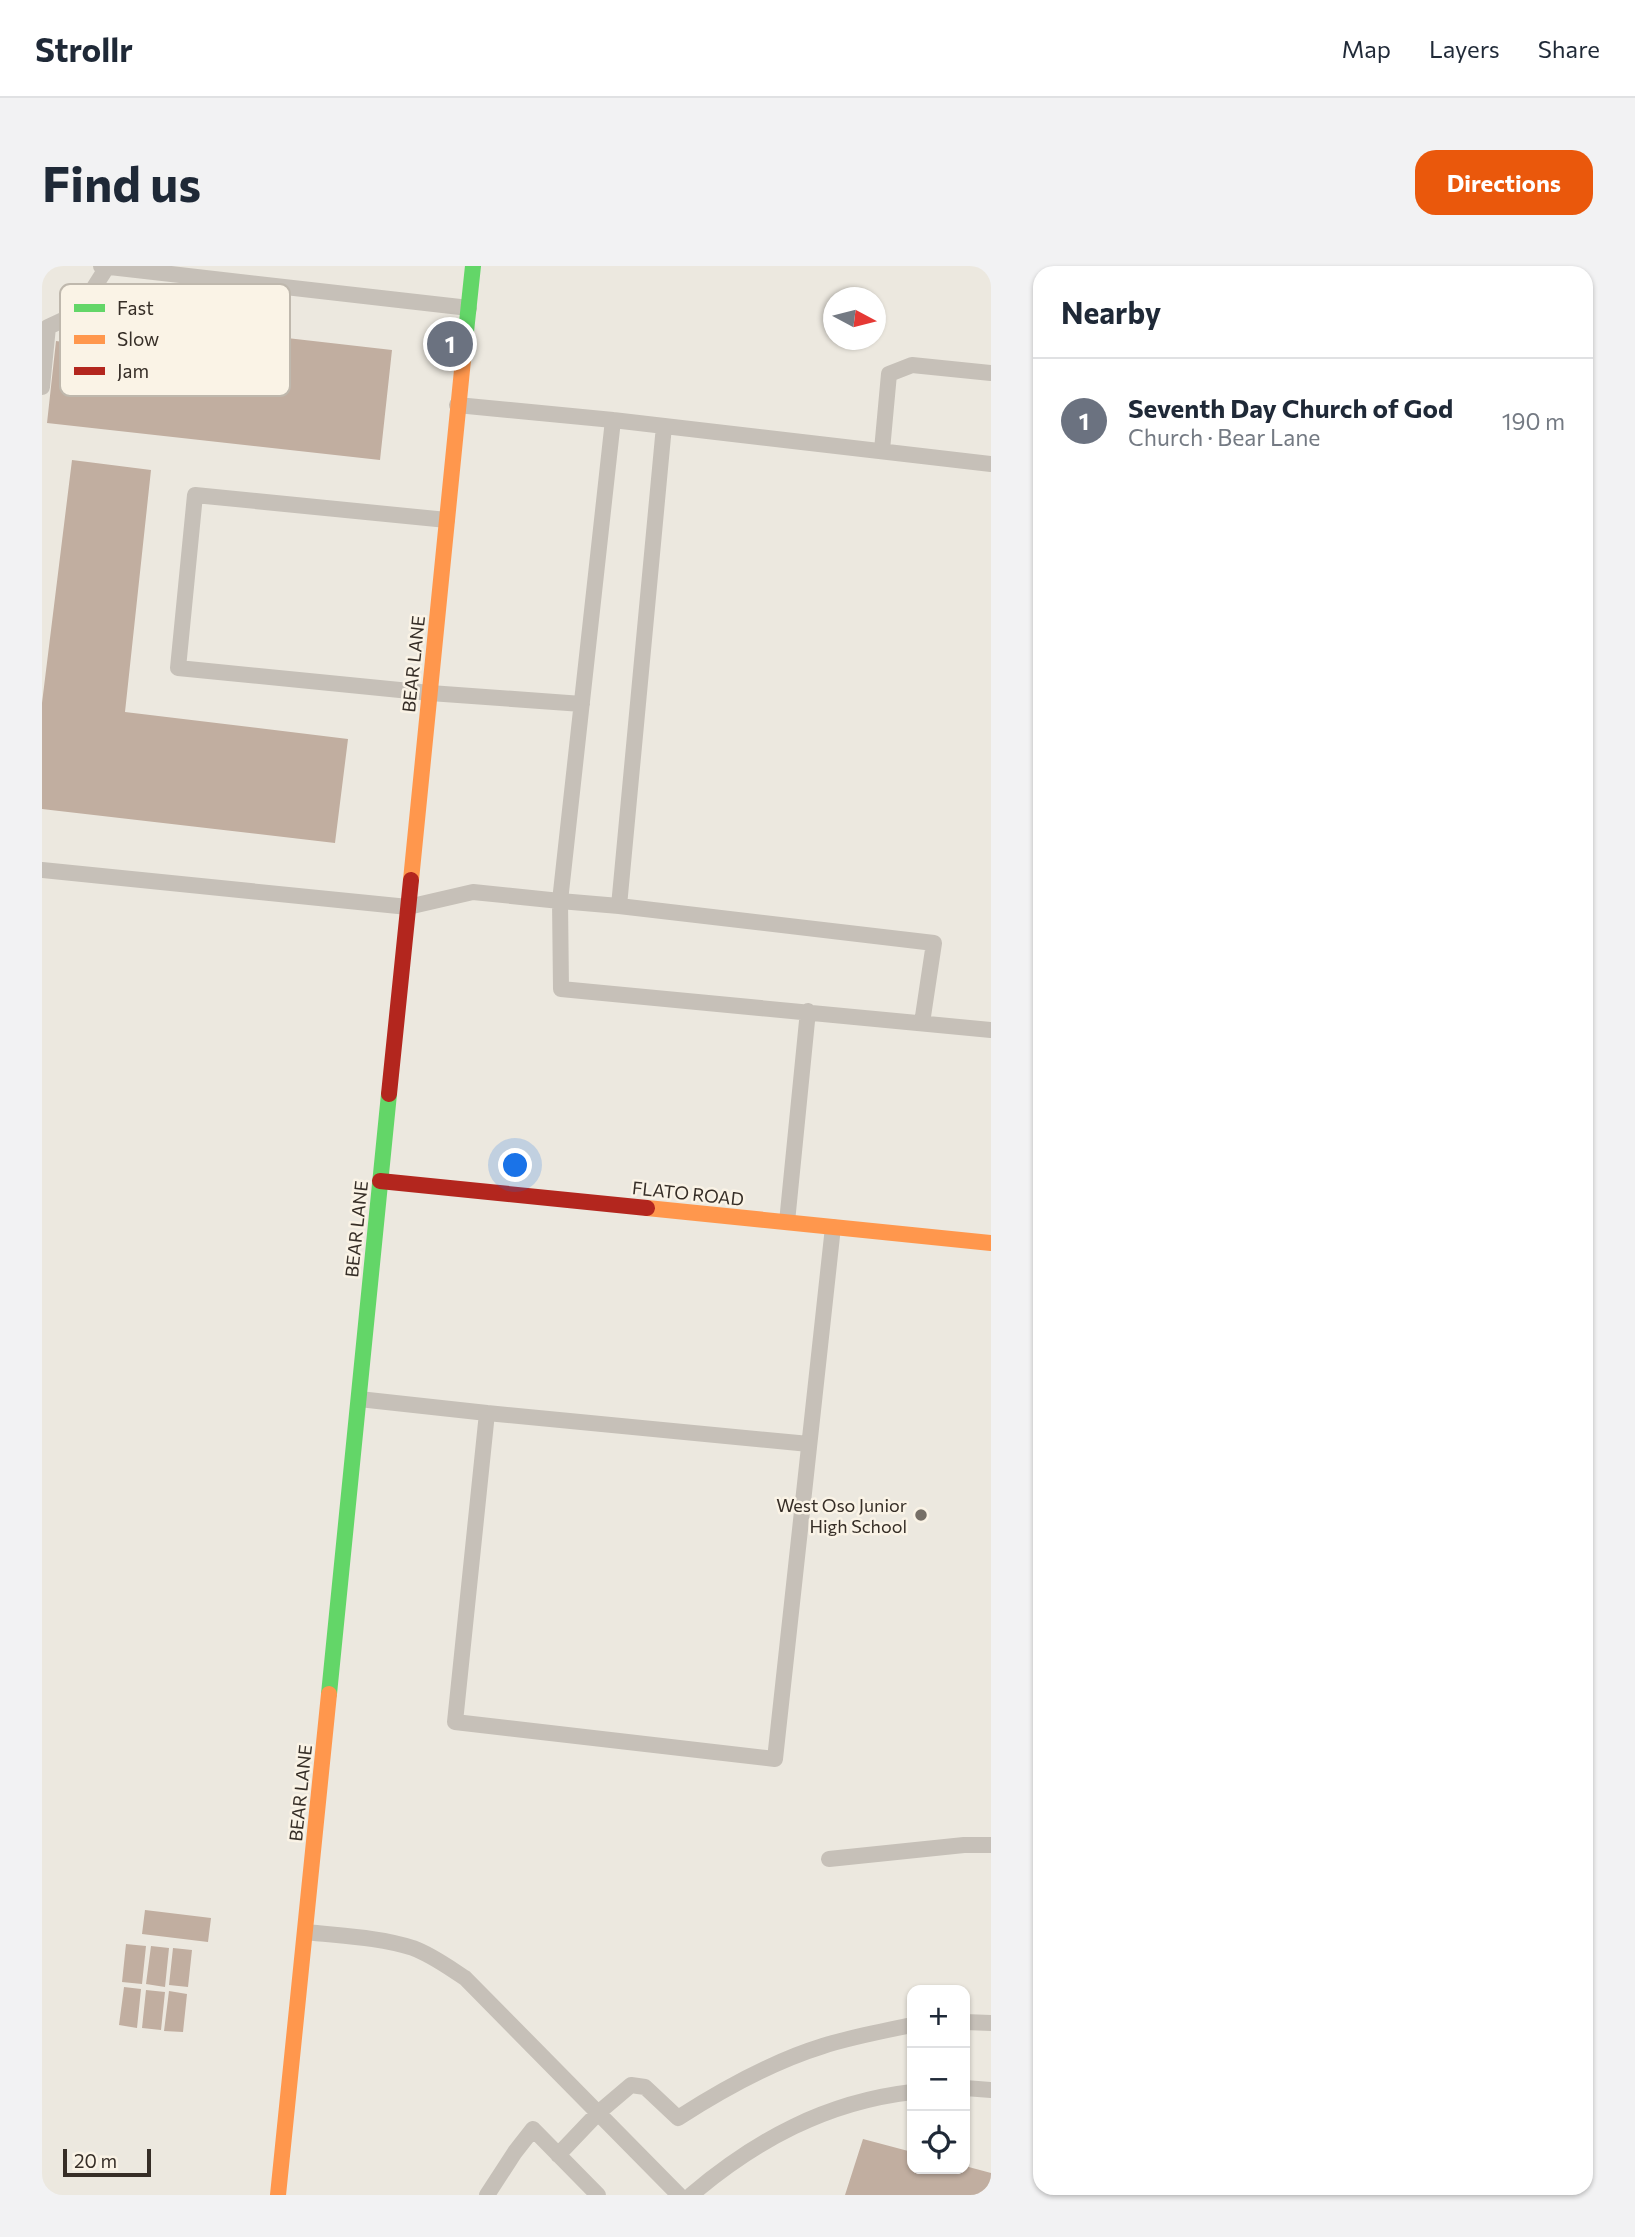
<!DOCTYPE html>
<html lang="en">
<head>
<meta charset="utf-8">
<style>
	:root { --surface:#fff; --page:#f2f2f3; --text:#1f2937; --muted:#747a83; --line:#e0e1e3; --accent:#ea580c }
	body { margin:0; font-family:Commissioner,sans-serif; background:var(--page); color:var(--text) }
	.controls { position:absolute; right:21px; bottom:21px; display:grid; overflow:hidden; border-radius:14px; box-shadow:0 2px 5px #0004 }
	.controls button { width:63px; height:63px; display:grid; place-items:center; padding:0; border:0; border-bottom:2px solid var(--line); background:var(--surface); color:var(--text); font:35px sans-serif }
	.compass { position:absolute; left:781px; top:21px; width:63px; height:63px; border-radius:50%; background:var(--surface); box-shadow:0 2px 5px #0004; rotate:97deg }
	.scale { position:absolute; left:21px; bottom:18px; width:88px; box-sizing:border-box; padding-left:7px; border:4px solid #362e27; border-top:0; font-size:19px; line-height:24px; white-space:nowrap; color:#362e27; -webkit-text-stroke:5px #faf3e6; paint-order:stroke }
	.you { position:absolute; left:474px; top:900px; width:24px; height:24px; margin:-18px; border:5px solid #fff; border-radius:50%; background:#1a73e8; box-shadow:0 0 0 10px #1a73e833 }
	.badge { display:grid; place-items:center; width:46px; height:46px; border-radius:50%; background:var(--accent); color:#fff; font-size:23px; font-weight:700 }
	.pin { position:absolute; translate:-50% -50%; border:4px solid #fff; box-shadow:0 2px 7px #0006 }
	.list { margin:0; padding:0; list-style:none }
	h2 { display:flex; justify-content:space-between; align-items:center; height:91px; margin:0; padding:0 28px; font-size:30px }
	h2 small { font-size:23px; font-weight:400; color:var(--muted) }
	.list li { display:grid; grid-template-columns:46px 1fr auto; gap:21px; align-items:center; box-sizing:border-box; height:126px; padding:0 28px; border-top:2px solid var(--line) }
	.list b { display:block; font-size:26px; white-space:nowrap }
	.list p { margin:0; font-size:23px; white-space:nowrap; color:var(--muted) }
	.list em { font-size:23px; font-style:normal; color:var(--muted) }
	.icon { flex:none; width:38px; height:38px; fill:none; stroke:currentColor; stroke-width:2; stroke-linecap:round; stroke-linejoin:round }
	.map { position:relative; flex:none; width:949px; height:1929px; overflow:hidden; border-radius:21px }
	header { display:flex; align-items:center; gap:42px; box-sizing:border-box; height:98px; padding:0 35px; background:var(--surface); border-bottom:2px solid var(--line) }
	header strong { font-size:33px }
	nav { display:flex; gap:38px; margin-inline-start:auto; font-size:24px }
	.intro { display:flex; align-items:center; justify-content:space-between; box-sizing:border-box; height:168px; padding:0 42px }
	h1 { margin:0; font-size:49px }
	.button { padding:18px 32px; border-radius:21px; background:var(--accent); color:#fff; font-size:24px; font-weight:700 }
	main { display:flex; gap:42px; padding:0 42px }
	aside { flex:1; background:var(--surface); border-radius:21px; box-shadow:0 2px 5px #0004 }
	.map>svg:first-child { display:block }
</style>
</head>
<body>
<header>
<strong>Strollr</strong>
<nav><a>Map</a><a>Layers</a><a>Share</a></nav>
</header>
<div class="intro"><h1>Find us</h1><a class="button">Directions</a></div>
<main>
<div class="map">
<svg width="949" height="1929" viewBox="0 0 949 1929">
	<rect width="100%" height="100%" fill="#ece8df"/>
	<!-- building -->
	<path fill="#c1aea0" d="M 184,65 L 350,84 L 338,194 L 5,157 L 14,75 L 180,97 Z
		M 30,194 L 109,204 L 83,446 L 306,473 L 293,577 L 0,543 L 0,437 Z
		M 103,1644 L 169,1652 L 166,1676 L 100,1668 Z
		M 84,1678 L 104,1680 L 100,1718 L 80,1716 Z
		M 109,1680 L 127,1682 L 123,1721 L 104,1718 Z
		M 131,1682 L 150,1684 L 146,1721 L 127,1719 Z
		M 82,1721 L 99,1723 L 95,1762 L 77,1759 Z
		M 104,1724 L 123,1726 L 119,1764 L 100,1762 Z
		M 127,1725 L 145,1728 L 141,1766 L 122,1765 Z
		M 821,1873 L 870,1886 L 870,1903 L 923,1903 L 923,1900 L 949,1907 L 949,1929 L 803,1929 Z"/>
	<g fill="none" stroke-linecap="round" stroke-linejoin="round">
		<!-- lane -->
		<path stroke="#c6c0b8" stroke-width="16" d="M 59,0 L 427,42
			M 0,121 L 6,61 L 36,47 L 65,1
			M 415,139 L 571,154 L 949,198
			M 571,154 L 518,635 L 577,640 L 622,160
			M 840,184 L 847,108 L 870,99 L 949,107
			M 405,254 L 153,229 L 136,402 L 388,427 L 540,438
			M 0,604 L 366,641 L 431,626 L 518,635 L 519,723 L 949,764
			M 577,640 L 892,677 L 880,757
			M 745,956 L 766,745
			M 317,1133 L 445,1147
			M 767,1178 L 445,1147 L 413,1456 L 733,1493 L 791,961
			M 787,1593 L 922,1579 L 949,1579
			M 264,1666 C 299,1670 337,1671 371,1682 C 390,1689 406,1701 423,1712 L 637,1929
			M 923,1756 L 949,1757
			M 923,1822 L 949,1824
			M 516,1889 L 556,1847 L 589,1819 L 603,1821 L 636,1852 C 681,1823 729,1796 781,1780 C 809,1771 841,1765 870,1759
			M 445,1929 L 473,1886 L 491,1863 L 556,1929
			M 649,1929 C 714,1874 784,1836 870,1826"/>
		<!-- fast -->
		<path stroke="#63d668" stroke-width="16" d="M 421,94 L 431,0
			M 287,1428 L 347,828"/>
		<!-- slow -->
		<path stroke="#ff974d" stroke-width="16" d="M 369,614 L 421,94
			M 605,942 L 949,977
			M 236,1929 L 287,1428"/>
		<!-- jam -->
		<path stroke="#b3261e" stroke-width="16" d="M 347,828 L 369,614
			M 338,915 L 605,942"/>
	</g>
	<!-- markers -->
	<circle fill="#766f67" stroke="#faf3e6" stroke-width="2.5" cx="879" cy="1249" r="7"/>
	<g text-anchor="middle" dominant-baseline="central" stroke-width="5" stroke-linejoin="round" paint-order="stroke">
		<!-- street labels -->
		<g font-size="18" fill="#362e27" stroke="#faf3e6">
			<text transform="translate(371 398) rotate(-84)">BEAR LANE</text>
			<text transform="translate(646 927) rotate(6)">FLATO ROAD</text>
			<text transform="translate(314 963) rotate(-84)">BEAR LANE</text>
			<text transform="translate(258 1527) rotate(-84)">BEAR LANE</text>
		</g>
		<!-- poi labels -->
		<g font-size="18" fill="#362e27" stroke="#faf3e6" text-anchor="end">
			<text x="865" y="1239">West Oso Junior<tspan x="865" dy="21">High School</tspan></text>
		</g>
	</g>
	<!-- legend -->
	<rect x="18" y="18" width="230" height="112" rx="10" fill="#faf3e6" stroke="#bfb8ad" stroke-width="2"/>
	<rect x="32" y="38" width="31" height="8" fill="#63d668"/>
	<rect x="32" y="69" width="31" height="9" fill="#ff974d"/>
	<rect x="32" y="101" width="31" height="8" fill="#b3261e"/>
	<g font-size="19" fill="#362e27">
		<text x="75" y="49">Fast</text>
		<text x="75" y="80">Slow</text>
		<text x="75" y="112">Jam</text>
	</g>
</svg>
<div class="controls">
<button>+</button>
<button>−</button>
<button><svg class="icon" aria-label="locate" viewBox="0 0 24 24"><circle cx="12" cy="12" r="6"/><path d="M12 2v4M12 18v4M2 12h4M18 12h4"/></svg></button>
</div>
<svg class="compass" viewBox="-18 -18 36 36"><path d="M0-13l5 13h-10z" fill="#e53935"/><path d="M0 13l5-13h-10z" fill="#747a83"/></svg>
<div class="scale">20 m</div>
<div class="you"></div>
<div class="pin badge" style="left:408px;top:78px;background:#6b7280">1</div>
</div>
<aside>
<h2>Nearby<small></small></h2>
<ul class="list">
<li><span class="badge" style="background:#6b7280">1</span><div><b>Seventh Day Church of God</b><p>Church · Bear Lane</p></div><em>190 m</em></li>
</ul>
</aside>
</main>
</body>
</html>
